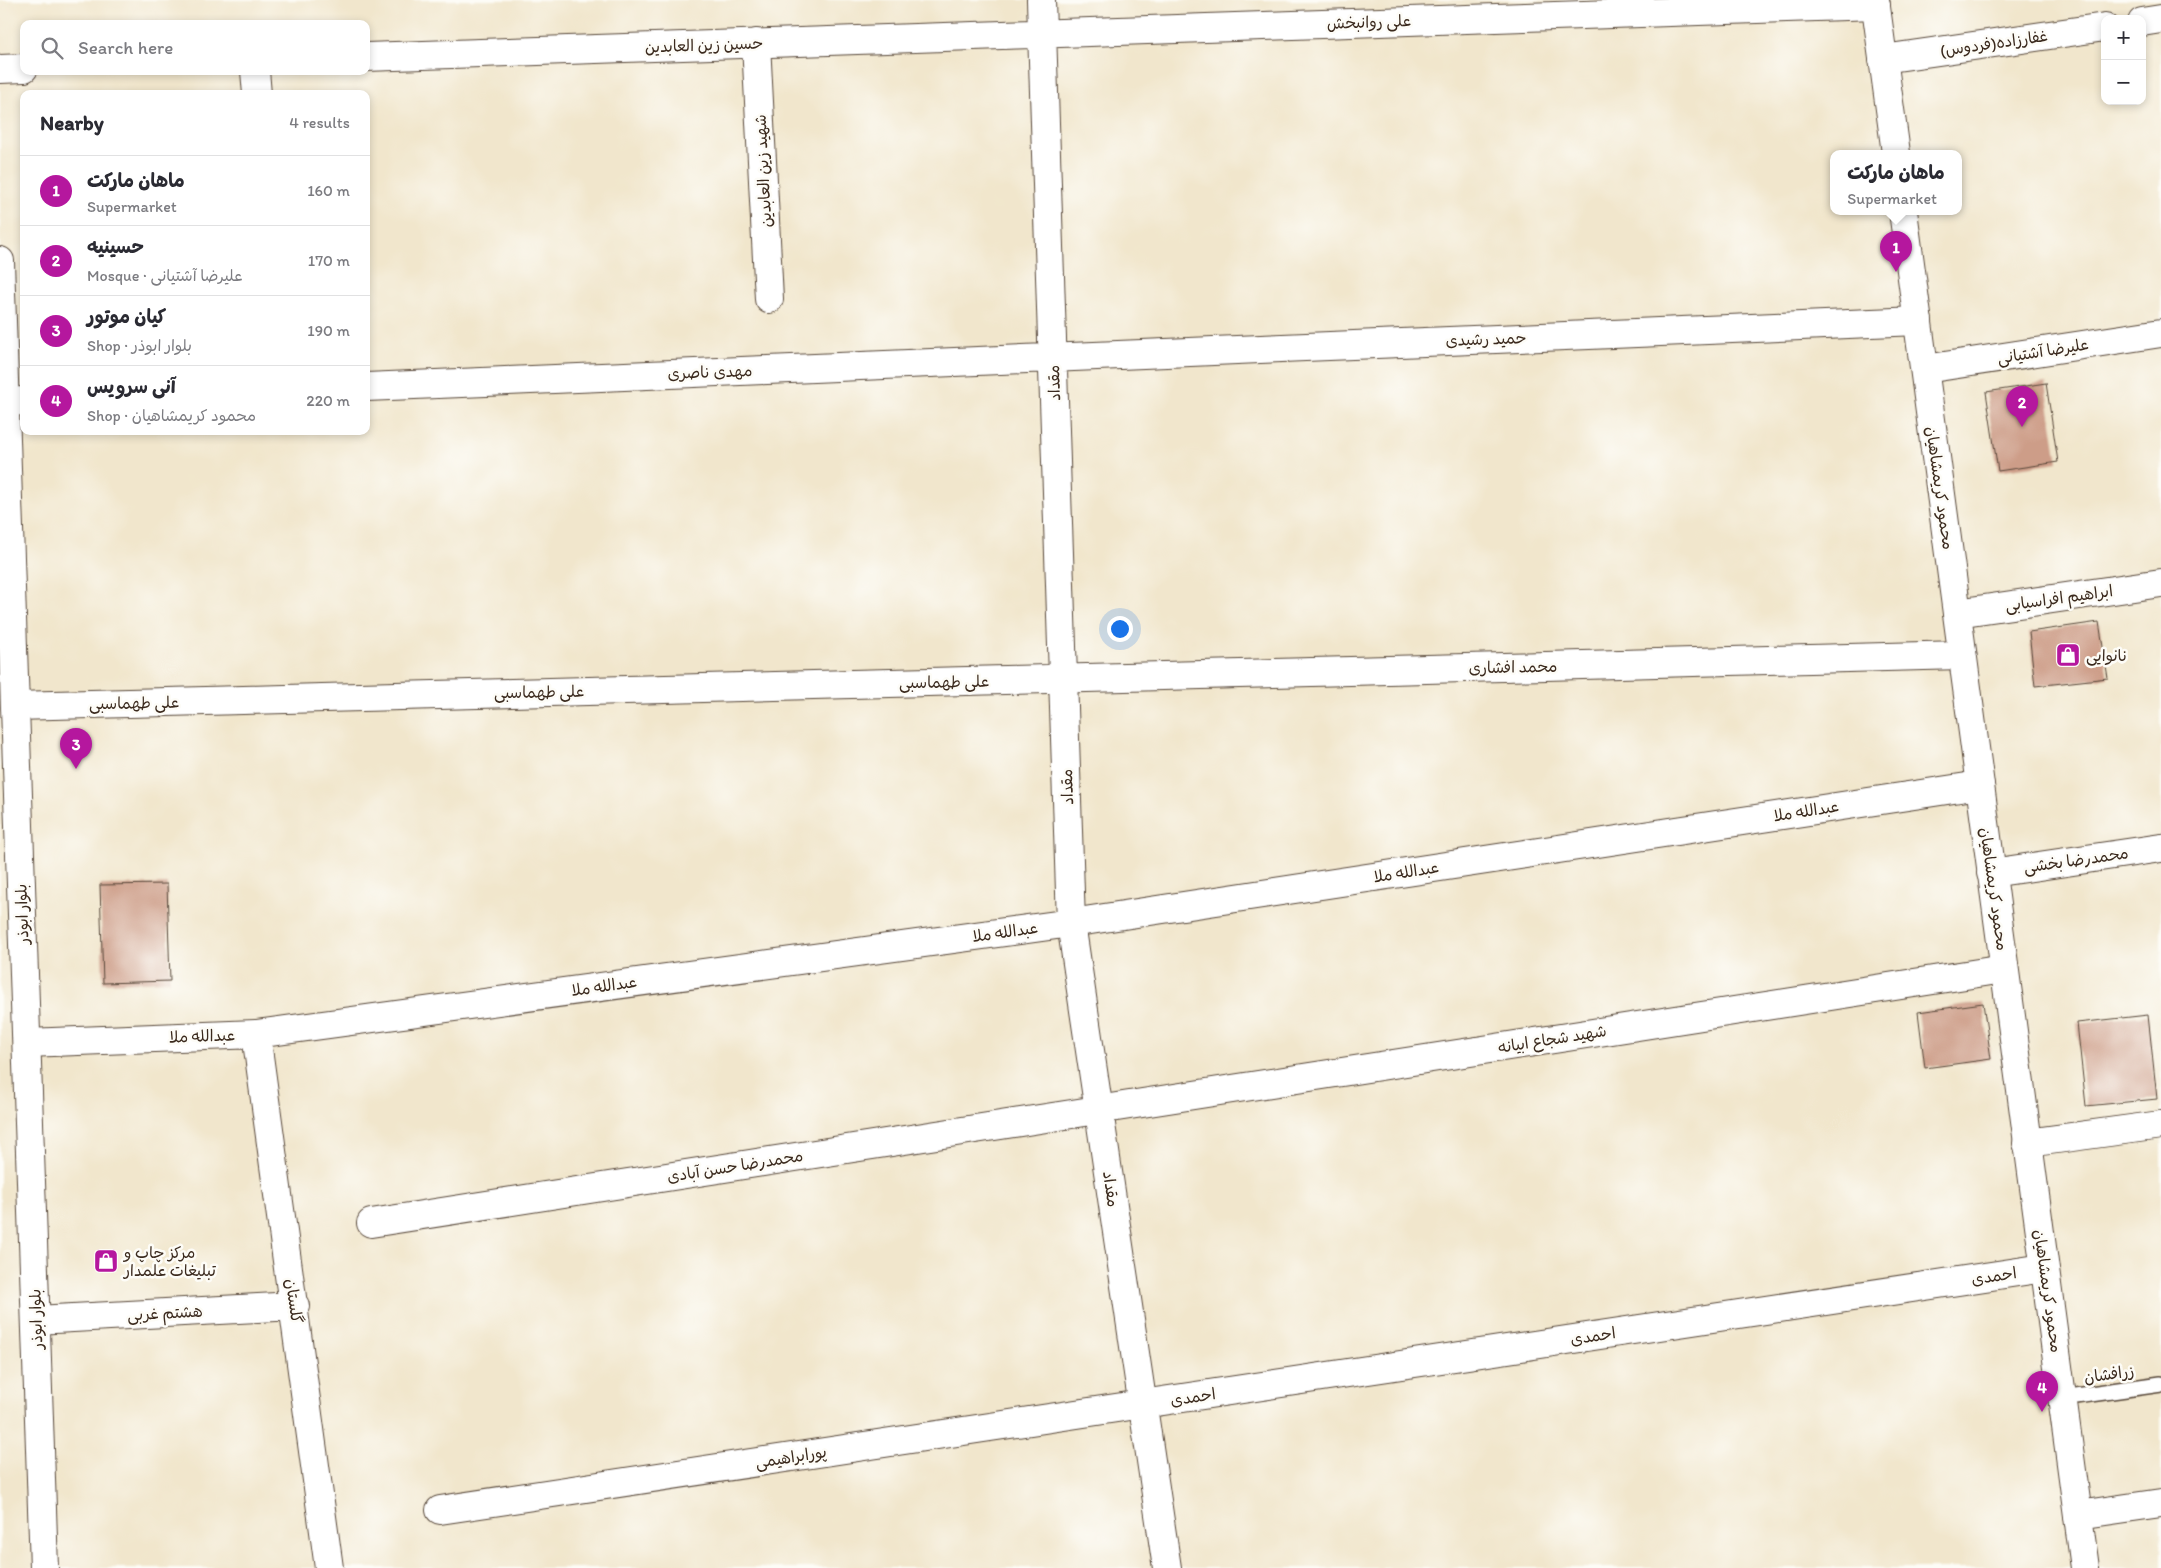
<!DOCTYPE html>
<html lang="en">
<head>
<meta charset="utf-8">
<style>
	:root { --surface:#fff; --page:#f7f7f7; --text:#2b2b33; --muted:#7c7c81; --line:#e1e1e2; --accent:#b5179e }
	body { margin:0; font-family:Itim,"Playpen Sans Arabic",sans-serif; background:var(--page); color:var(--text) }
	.controls { position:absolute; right:15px; top:15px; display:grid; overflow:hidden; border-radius:10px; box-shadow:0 2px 8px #0003 }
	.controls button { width:45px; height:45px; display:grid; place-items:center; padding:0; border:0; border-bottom:1px solid var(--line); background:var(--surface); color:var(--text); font:25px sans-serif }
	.you { position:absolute; left:1119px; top:628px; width:18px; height:18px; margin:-12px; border:4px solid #fff; border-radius:50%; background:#1a73e8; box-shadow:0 0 0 8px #1a73e833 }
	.badge { display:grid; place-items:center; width:32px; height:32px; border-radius:50%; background:var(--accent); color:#fff; font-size:16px; font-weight:700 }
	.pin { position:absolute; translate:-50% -41px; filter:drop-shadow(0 1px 2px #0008) }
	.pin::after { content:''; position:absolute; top:26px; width:18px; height:15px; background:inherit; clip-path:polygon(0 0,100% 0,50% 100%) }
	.popup { position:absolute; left:1830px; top:150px; width:132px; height:65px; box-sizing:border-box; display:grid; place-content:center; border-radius:10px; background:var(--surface); filter:drop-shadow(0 1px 4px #0005); font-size:16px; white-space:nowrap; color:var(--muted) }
	.popup b { font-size:19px; color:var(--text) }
	.popup::after { content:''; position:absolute; left:50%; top:100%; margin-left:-10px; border:10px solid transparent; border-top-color:var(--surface) }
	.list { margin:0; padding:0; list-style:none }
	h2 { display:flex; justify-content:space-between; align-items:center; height:65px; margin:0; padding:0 20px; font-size:21px }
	h2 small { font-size:16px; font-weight:400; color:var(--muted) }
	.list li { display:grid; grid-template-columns:32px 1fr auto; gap:15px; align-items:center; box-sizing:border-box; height:70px; padding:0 20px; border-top:1px solid var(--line) }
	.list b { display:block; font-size:19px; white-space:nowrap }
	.list p { margin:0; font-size:16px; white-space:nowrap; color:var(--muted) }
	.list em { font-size:16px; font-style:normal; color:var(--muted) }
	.icon { flex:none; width:28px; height:28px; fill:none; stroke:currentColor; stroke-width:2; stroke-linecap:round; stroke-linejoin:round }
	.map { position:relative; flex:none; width:2161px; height:1568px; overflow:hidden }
	.search { position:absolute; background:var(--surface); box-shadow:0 2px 8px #0003; left:20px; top:20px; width:350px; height:55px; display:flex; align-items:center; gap:12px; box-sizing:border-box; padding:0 18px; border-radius:10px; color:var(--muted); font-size:19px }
	.panel { position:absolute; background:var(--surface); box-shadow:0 2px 8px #0003; left:20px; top:90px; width:350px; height:345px; border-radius:10px }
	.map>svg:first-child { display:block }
</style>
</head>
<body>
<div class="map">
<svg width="2161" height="1568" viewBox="0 0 2161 1568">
	<rect width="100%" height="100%" fill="#fdfcf7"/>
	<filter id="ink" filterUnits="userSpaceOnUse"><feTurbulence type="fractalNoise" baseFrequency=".02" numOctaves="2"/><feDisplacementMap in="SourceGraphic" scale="10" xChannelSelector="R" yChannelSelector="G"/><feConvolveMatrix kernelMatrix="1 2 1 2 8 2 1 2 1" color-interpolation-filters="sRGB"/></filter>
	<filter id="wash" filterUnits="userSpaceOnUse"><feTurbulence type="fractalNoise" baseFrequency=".0096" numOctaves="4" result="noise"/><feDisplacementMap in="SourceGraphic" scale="20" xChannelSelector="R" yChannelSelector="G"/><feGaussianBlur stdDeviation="1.12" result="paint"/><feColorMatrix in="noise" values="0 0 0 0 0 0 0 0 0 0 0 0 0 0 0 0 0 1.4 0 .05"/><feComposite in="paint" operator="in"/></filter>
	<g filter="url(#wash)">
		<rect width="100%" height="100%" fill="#f1e6cc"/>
		<g id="blocks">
			<!-- building -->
			<path fill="#cd9d88" d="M 2046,383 L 2058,462 L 1998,471 L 1986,392 Z
				M 2099,622 L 2108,678 L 2035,686 L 2029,632 Z
				M 167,884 L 170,981 L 103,983 L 100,885 Z
				M 1983,1003 L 1991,1059 L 1925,1068 L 1918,1012 Z
				M 2148,1015 L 2157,1099 L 2086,1106 L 2077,1023 Z"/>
		</g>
	</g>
	<g filter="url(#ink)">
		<use href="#blocks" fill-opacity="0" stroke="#564638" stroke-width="1"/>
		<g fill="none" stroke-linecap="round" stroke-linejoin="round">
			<defs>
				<path id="lane" d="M 2062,1398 L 2161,1384"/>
				<path id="street" d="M 1041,0 L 1071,923
					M 2142,22 L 2161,19
					M 756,43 L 769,299
					M 366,57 L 1876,5
					M 1883,59 L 2105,27
					M 0,69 L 24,68
					M 255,71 L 257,94
					M 1925,369 L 2161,333
					M 366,387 L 1918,321
					M 5,402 L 24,401
					M 1957,613 L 2161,583
					M 15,706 L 1962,655
					M 1991,873 L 2161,848
					M 256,1034 L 329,1568
					M 27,1043 L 256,1034 L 1071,923 L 1980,785
					M 2027,1143 L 2161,1125
					M 371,1223 L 2004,969
					M 36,1320 L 295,1306
					M 440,1510 L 2044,1268
					M 2078,1515 L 2161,1503"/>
				<path id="secondary" d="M 1875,0 L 1896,153
					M 1903,211 L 2085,1568
					M 0,261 L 44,1568
					M 1071,923 L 1167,1568"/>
			</defs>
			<!-- lane casing -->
			<use href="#lane" stroke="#564638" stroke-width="18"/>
			<!-- street casing -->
			<use href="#street" stroke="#564638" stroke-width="30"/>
			<!-- secondary casing -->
			<use href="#secondary" stroke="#564638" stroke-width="30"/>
			<!-- lane -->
			<use href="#lane" stroke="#fff" stroke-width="15"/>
			<!-- street -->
			<use href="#street" stroke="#fff" stroke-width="28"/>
			<!-- secondary -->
			<use href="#secondary" stroke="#fff" stroke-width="28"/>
		</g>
	</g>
	<!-- icons -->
	<defs>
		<symbol id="shop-square" viewBox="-11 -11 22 22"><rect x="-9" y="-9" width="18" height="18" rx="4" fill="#b5179e" stroke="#fdfcf7"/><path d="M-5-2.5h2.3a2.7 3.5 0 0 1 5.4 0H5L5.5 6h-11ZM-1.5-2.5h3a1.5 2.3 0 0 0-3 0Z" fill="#fff"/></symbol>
	</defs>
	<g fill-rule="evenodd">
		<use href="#shop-square" x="2054" y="641" width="28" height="28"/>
		<use href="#shop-square" x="92" y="1247" width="28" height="28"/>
	</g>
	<g text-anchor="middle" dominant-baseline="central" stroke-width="5" stroke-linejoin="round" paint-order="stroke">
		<!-- street labels -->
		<g font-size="16" fill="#3b2a1e" stroke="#fdfcf7">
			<text transform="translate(1369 22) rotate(-2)">علی روانبخش</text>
			<text transform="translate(1994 43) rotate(-8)">غفارزاده(فردوس)</text>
			<text transform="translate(704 45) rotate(-2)">حسین زین العابدین</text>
			<text transform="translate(763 171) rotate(-93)">شهید زین العابدین</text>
			<text transform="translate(1486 339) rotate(-2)">حمید رشیدی</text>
			<text transform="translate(2043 351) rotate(-9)">علیرضا آشتیانی</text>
			<text transform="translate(710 372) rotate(-2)">مهدی ناصری</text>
			<text transform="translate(1054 383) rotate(-92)">مقداد</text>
			<text transform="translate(1940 488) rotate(82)">محمود کریمشاهیان</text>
			<text transform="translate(2059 598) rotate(-8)">ابراهیم افراسیابی</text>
			<text transform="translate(1513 667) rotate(-1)">محمد افشاری</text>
			<text transform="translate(944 682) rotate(-1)">علی طهماسبی</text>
			<text transform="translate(539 692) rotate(-1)">علی طهماسبی</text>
			<text transform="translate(134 703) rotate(-1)">علی طهماسبی</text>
			<text transform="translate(1067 787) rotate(-92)">مقداد</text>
			<text transform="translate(1806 811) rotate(-9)">عبدالله ملا</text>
			<text transform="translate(2076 860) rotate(-8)">محمدرضا بخشی</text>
			<text transform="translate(1406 872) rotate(-9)">عبدالله ملا</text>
			<text transform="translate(1994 889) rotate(82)">محمود کریمشاهیان</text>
			<text transform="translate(22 914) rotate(-92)">بلوار ابوذر</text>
			<text transform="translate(1005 932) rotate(-8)">عبدالله ملا</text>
			<text transform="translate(604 986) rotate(-8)">عبدالله ملا</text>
			<text transform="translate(202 1036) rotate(-2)">عبدالله ملا</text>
			<text transform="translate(1552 1039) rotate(-9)">شهید شجاع ابیانه</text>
			<text transform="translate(735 1166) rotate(-9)">محمدرضا حسن آبادی</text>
			<text transform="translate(1111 1189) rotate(82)">مقداد</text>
			<text transform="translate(1994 1276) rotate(-9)">احمدی</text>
			<text transform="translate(2048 1291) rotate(82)">محمود کریمشاهیان</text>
			<text transform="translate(294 1301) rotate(82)">گلستان</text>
			<text transform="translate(165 1313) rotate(-3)">هشتم غربی</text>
			<text transform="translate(36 1319) rotate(-92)">بلوار ابوذر</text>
			<text transform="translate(1593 1336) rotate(-9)">احمدی</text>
			<text transform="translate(2109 1374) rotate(-8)">زرافشان</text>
			<text transform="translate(1193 1397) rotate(-9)">احمدی</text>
			<text transform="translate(791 1457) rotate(-9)">پورابراهیمی</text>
		</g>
		<!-- poi labels -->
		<g font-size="16" fill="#3b2a1e" stroke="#fdfcf7" text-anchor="start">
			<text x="2086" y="655">نانوایی</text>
			<text x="124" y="1252">مرکز چاپ و<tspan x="124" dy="18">تبلیغات علمدار</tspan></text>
		</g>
	</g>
</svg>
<div class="controls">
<button>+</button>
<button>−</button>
</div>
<div class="you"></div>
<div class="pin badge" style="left:1896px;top:272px">1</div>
<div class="popup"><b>ماهان مارکت</b>Supermarket</div>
<div class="pin badge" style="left:2022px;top:427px">2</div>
<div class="pin badge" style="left:76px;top:769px">3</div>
<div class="pin badge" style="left:2042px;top:1412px">4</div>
<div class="search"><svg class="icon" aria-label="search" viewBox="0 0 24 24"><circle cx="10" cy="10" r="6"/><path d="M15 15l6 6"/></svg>Search here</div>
<section class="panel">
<h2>Nearby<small>4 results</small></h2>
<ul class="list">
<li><span class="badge">1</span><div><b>ماهان مارکت</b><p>Supermarket</p></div><em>160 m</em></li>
<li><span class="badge">2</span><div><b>حسینیه</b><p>Mosque · علیرضا آشتیانی</p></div><em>170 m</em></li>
<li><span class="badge">3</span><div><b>کیان موتور</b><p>Shop · بلوار ابوذر</p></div><em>190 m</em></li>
<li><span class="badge">4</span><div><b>آنی سرویس</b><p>Shop · محمود کریمشاهیان</p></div><em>220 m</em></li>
</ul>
</section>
</div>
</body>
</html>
